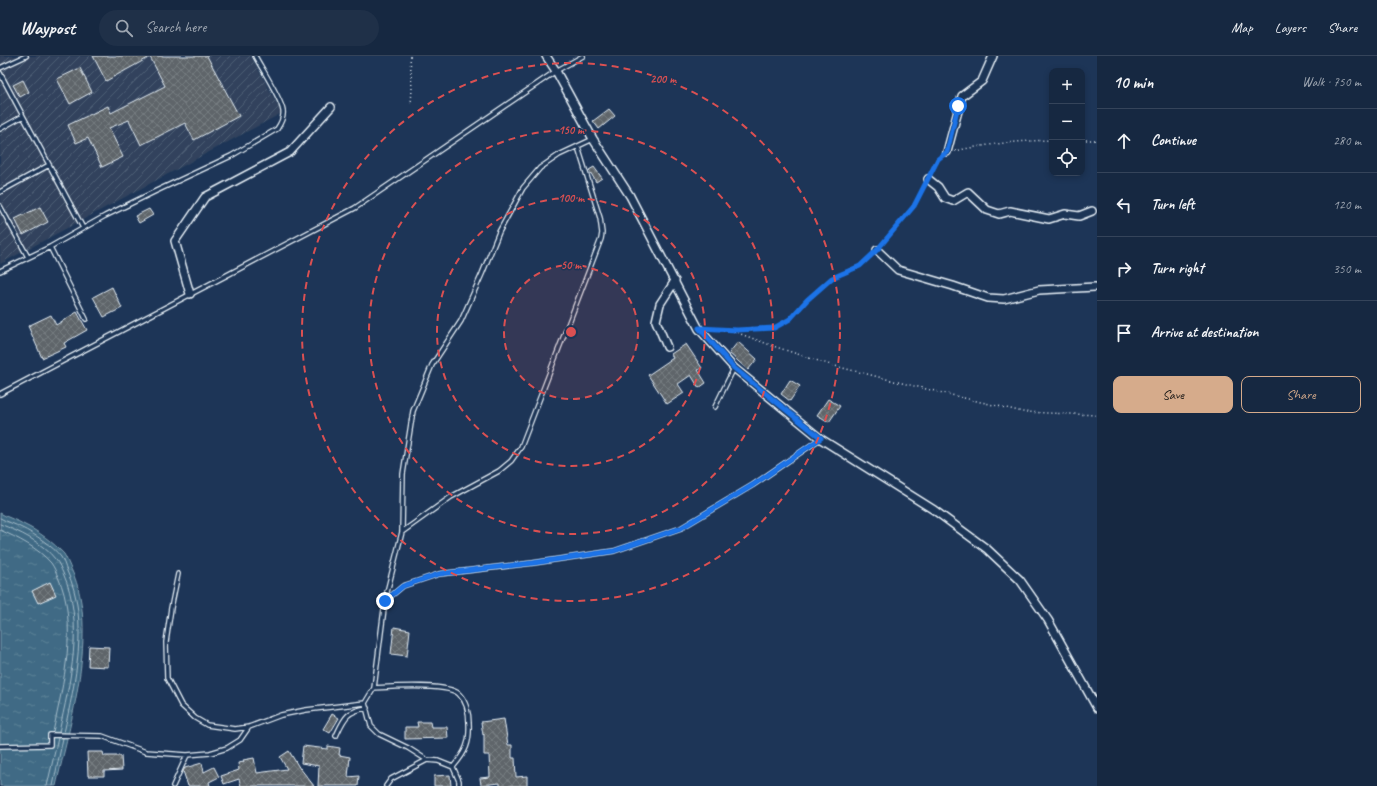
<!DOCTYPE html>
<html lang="en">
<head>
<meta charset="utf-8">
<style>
	:root { --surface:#162841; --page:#1f3048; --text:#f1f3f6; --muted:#9ea6b1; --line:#35445a; --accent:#d6ab8b }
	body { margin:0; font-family:Caveat,sans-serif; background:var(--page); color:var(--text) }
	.controls { position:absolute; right:12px; top:12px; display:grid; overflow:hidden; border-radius:8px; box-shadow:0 2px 6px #0003 }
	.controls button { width:36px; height:36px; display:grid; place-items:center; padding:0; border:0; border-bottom:1px solid var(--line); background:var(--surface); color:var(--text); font:20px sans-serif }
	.stop { position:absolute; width:12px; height:12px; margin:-9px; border:3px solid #1a73e8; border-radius:50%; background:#fff }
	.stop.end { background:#1a73e8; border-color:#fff; box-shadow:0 1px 4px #0008 }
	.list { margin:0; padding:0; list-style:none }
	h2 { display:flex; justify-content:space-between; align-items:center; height:52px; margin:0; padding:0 16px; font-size:17px }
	h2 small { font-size:13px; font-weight:400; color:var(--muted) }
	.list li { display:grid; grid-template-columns:26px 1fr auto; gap:12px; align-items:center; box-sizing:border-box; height:64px; padding:0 16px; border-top:1px solid var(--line) }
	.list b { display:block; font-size:15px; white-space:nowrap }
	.list em { font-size:13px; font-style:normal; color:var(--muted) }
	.actions { display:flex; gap:8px; padding:12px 16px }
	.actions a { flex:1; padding:9px 0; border:1px solid var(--accent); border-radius:8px; text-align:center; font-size:14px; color:var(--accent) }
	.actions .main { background:var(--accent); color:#111 }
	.icon { flex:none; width:22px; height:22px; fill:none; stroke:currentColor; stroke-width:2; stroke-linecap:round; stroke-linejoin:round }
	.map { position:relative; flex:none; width:1097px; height:730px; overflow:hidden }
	header { display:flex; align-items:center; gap:24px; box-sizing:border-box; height:56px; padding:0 20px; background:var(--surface); border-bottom:1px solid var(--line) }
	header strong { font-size:19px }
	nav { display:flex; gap:22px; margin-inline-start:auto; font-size:14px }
	.search { width:280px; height:36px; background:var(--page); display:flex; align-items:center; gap:10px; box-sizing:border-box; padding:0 14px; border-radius:22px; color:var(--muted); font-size:15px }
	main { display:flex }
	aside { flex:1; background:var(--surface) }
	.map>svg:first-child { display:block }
</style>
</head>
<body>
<header>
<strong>Waypost</strong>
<div class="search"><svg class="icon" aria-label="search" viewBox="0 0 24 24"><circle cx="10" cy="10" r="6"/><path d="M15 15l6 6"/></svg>Search here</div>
<nav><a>Map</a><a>Layers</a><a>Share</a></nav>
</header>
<main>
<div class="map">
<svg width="1097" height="730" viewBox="0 0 1097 730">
	<defs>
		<pattern id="industrial-furrows" width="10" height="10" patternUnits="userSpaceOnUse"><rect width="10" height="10" fill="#30435d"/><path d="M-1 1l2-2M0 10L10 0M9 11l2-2" fill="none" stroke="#4e5f75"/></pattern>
		<pattern id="water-ripples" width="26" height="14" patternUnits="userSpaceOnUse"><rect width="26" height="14" fill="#3f6b85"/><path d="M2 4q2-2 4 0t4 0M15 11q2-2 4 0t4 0" fill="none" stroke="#5b8197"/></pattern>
		<pattern id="building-cross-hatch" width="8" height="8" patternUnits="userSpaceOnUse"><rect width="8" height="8" fill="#5e656a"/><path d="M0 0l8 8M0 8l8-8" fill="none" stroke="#757c80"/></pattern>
	</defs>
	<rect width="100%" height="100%" fill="#1d3557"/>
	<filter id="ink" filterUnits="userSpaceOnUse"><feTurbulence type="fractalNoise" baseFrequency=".025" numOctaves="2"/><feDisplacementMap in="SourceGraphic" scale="8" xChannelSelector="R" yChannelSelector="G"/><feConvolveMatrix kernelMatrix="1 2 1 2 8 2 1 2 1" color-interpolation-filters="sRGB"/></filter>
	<g filter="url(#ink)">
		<!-- industrial -->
		<path fill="url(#industrial-furrows)" d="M 0,0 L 251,0 L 282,57 L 0,208 Z"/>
		<!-- water -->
		<path fill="url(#water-ripples)" stroke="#83a1b3" d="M 0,457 C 8,462 17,464 25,469 C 38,475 54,487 64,498 C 67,503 69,509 72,515 C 99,574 70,668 56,730 L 0,730 Z"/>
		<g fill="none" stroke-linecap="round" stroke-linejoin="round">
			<!-- shore -->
			<path stroke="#a4bbca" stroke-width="1" d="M 0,462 C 7,466 15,468 22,472 C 33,477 54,491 61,501 C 64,505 65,511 67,515 C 90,564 75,626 64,677
				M 0,468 C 20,476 42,486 56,504 C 59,507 61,513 63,517 C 85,565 70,627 59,676
				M 0,474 C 18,482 38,492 51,507 C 54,511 56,516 58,521 C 79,566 63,629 53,676
				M 47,730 L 58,682
				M 53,730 L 63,682"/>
		</g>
		<!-- building -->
		<path fill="url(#building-cross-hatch)" stroke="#e8f1f8" d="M 93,0 L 207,0 L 239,60 L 194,84 L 185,67 L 141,89 L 129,64 L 109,72 L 123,101 L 102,111 L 88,82 L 76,87 L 68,69 L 108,50 L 111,57 L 165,30 L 150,1 L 106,25 Z
			M 80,12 L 92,36 L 70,48 L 57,23 Z
			M 23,24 L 29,36 L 20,41 L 13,29 Z
			M 609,53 L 615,60 L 599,73 L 593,65 Z
			M 594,111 L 602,122 L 596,126 L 589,114 Z
			M 40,151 L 48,166 L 23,179 L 15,163 Z
			M 149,153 L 153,159 L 139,167 L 135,160 Z
			M 112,231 L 122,252 L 104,261 L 93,241 Z
			M 77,256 L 87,274 L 64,287 L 66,291 L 42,302 L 28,270 L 51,259 L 56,269 Z
			M 738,286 L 757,303 L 748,314 L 729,297 Z
			M 686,288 L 702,312 L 698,314 L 706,327 L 699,332 L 691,319 L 678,328 L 684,337 L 667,348 L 648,319 L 673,302 L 671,298 Z
			M 790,324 L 800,330 L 790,345 L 781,338 Z
			M 828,343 L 840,350 L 829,366 L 817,359 Z
			M 50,526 L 56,539 L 38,547 L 32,535 Z
			M 394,571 L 410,574 L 407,600 L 391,598 Z
			M 89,590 L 109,591 L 108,611 L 88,610 Z
			M 332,658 L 339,662 L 330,677 L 323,673 Z
			M 504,663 L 508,689 L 512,689 L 512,702 L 515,702 L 516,721 L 527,720 L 527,730 L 500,730 L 500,727 L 481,729 L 480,722 L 490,721 L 489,699 L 484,699 L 484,678 L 483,679 L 481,666 Z
			M 417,666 L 430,666 L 431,671 L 447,671 L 448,682 L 405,683 L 405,671 L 418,671 Z
			M 303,690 L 328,693 L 328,690 L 340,692 L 339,699 L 350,701 L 348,721 L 359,720 L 358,730 L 318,730 L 319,710 L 301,707 Z
			M 289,695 L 300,713 L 300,712 L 314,730 L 241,730 L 239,723 L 224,728 L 221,720 L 239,714 L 238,707 L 244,706 L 243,704 L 254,702 L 257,717 L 287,713 L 280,701 Z
			M 87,696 L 103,696 L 104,700 L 121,700 L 122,714 L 104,715 L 104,720 L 88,720 Z
			M 202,707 L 204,716 L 214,711 L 219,721 L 209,726 L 210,730 L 188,730 L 183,715 L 185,712 Z
			M 450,719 L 451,730 L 434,730 L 434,720 Z"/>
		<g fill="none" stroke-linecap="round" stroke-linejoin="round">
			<defs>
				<path id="lane" d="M 0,12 L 26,0
					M 0,17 L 83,172
					M 0,73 L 23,60
					M 0,136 L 49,109
					M 0,150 L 28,201
					M 50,191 L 86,263
					M 0,215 L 50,191 L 105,160 L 154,136 L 231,100 L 277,73 C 281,67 284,61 283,55 C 281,42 262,13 255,0
					M 0,338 L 355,152 L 556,15 L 583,0
					M 715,351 L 734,312
					M 402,476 L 451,441 L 499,415 L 511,405 L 521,391 L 601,183 L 602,177 L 600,162 L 578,91
					M 178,518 L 171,552 L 166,586 L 167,622 L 181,649 L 195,662 L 207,669 L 235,673 L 249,671 L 281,659 L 306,654 L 365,647
					M 385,544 L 402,476 L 403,418 L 413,355 L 432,309 L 461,265 L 482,218 L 499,176 L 523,132 L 540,112 L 559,99 L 593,83
					M 374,632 C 391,631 448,627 459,638 C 466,645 469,657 469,667 C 470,687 466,696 453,711
					M 336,680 C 344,663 346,655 367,652
					M 0,690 L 50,689 L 50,679 L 102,680 L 146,696 L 187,699 L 210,697 L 227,692 L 240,684 L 249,671
					M 173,730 L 187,699
					M 386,730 L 391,723 L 427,704
					M 459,730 L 459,725 L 453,711 L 438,705 L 427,704 L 408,692 L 379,678 L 371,670 L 365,647 L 374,632 L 385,545 L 403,530 L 439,518 L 533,507 L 614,495 L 681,472 L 753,429 L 820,383"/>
				<path id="street" d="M 546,0 L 556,15 L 593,83 L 630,140 L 699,273 L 734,312 L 821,383 L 934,454 L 987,493 L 1020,524 L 1048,564 L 1097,652
					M 947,96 L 962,40 L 982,25 L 993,0
					M 928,123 L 938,131 L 945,142 L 953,145 L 968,136 L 987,154 L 999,158 L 1010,155 L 1049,163 L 1065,158 L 1079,160 L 1092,155
					M 877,194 L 898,214 L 953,230 L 988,242 L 1004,243 L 1039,234 L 1095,231
					M 190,238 L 175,185 L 205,141 L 290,96 L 331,51
					M 667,291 L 656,265 L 660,248 L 675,225"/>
			</defs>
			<!-- lane casing -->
			<use href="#lane" stroke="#e8f1f8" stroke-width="6"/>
			<!-- street casing -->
			<use href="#street" stroke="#e8f1f8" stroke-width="10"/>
			<!-- path -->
			<path stroke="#e8f1f8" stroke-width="1.5" stroke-dasharray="1 3" stroke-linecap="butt" d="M 410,0 L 412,33 L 411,48
				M 1082,84 L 1097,84
				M 955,95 C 986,88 1020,85 1052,84
				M 931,116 L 938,103 L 940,101
				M 882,188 L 914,150 L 924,130
				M 711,273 L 737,274 L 774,272 L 790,263 L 807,244 L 832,222 L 860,210 L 871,200
				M 730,274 L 773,290 L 831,309 L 918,331 L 1023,356 L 1097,359"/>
			<!-- lane -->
			<use href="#lane" stroke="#1d3557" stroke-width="3.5"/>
			<!-- street -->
			<use href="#street" stroke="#1d3557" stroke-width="7"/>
		</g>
	</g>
	<g fill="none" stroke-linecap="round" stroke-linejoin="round" filter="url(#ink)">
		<!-- route -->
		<path stroke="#1a73e8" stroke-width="5" d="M 385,545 L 403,530 L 439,518 L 533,507 L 614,495 L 681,472 L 753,429 L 821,382 L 734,312 L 699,272 L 737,274 L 774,272 L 790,263 L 807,244 L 832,222 L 860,210 L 877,194 L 914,150 L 938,103 L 947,96 L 958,50"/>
	</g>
	<!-- distance rings -->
	<circle cx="571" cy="276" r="67" fill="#da5052" fill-opacity=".12"/>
	<g fill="none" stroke="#da5052" stroke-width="2" stroke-dasharray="7 5">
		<circle cx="571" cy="276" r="67"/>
		<circle cx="571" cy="276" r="134"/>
		<circle cx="571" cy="276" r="202"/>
		<circle cx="571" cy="276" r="269"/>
	</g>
	<circle cx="571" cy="276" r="6" fill="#da5052" stroke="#1d3557" stroke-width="2"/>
	<g font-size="12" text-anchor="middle" font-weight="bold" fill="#da5052" stroke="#1d3557" stroke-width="3" stroke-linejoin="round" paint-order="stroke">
		<text x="663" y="27">200 m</text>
		<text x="571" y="78">150 m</text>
		<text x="571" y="146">100 m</text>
		<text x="571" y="213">50 m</text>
	</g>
</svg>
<div class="controls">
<button>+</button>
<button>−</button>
<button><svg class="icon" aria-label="locate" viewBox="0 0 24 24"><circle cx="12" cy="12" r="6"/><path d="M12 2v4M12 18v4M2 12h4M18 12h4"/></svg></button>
</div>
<div class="stop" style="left:958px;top:50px"></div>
<div class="stop end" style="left:385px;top:545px"></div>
</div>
<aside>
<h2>10 min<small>Walk · 750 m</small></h2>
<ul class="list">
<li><svg class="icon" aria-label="ahead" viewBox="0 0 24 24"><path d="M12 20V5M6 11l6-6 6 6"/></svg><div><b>Continue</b></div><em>280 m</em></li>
<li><svg class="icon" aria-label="left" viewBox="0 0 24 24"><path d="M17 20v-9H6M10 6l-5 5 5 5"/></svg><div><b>Turn left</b></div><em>120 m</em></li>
<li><svg class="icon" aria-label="right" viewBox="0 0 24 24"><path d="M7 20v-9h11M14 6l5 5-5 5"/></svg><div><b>Turn right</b></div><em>350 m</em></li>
<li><svg class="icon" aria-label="arrive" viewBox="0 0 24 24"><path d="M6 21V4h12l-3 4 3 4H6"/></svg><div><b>Arrive at destination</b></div></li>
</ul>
<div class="actions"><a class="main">Save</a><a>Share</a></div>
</aside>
</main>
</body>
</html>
